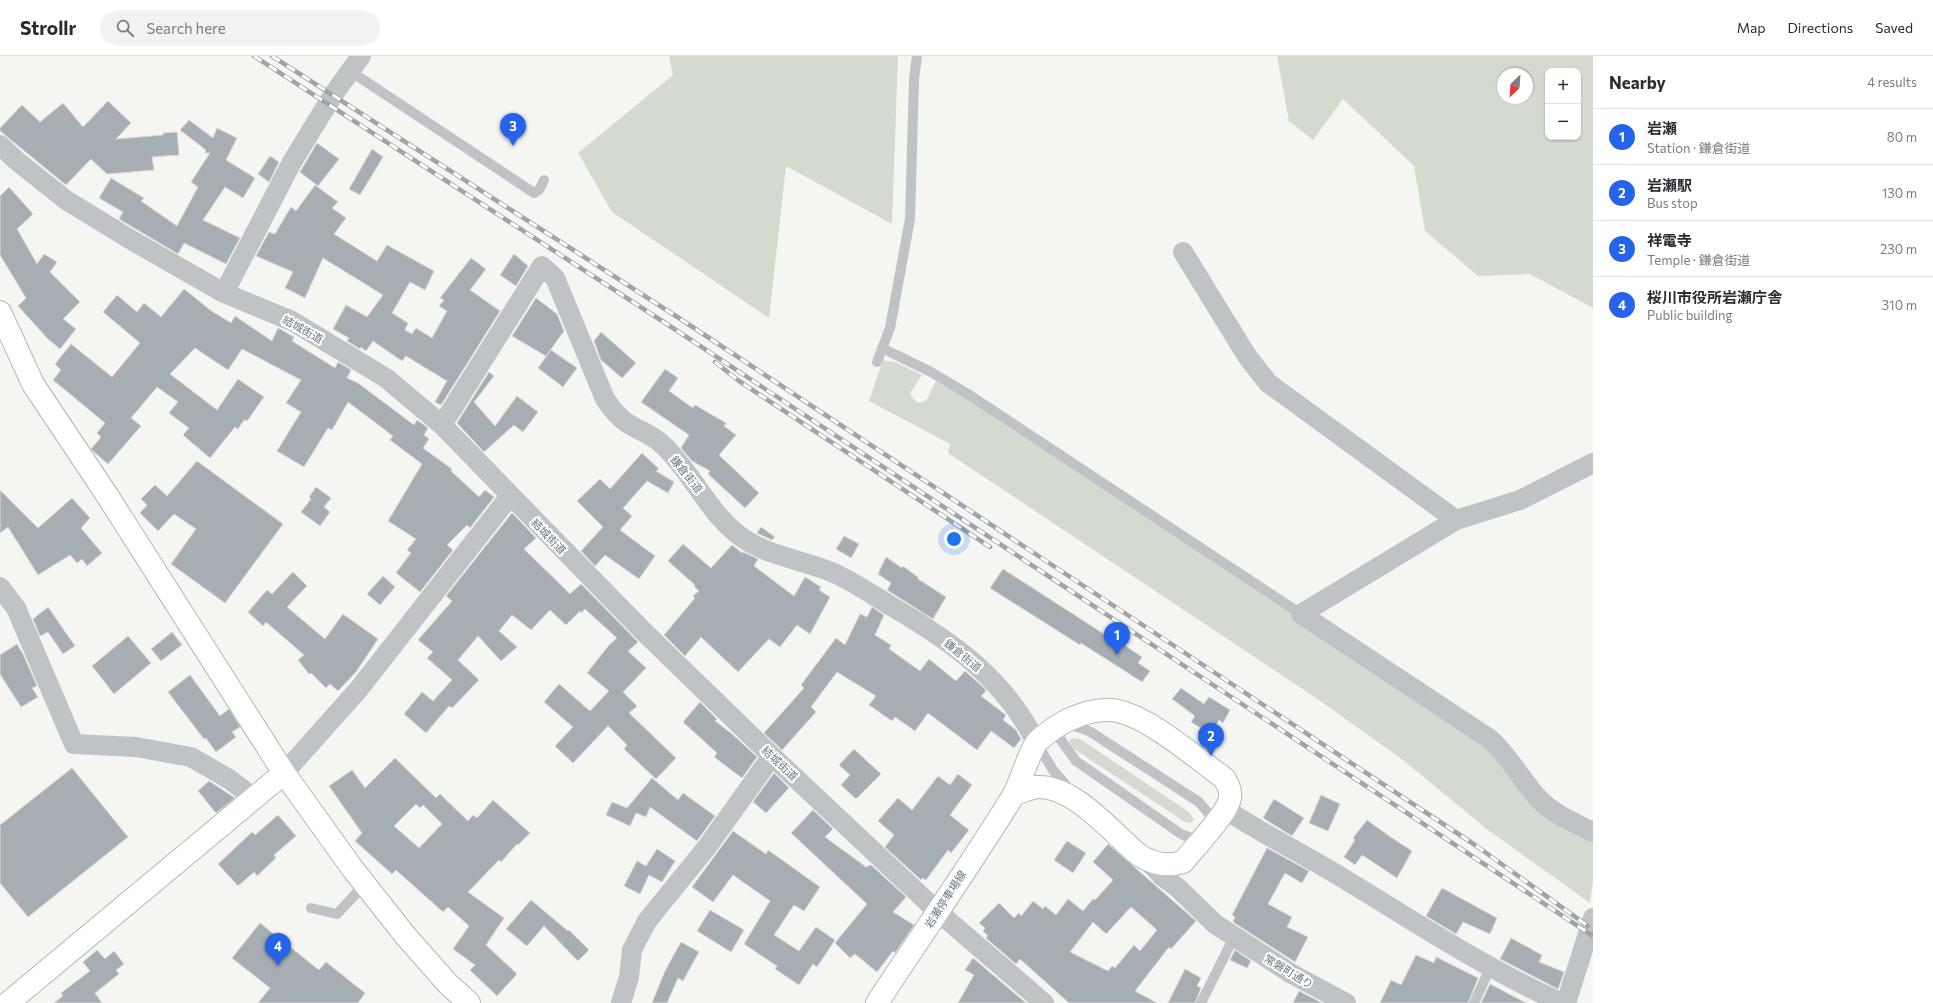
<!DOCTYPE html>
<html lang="en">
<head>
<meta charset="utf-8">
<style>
	:root { --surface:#fff; --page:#f2f2f3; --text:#2b2b33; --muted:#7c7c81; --line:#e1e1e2; --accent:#2563eb }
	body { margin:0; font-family:Commissioner,"Noto Sans JP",sans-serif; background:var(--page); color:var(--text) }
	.controls { position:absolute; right:12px; top:12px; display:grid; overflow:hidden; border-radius:8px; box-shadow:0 1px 3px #0004 }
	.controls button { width:36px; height:36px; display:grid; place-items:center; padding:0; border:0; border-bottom:1px solid var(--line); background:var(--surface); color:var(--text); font:20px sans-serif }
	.compass { position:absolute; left:1497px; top:12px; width:36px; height:36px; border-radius:50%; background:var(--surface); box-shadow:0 1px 3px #0004; rotate:205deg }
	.you { position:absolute; left:954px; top:483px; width:14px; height:14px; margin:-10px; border:3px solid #fff; border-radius:50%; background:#1a73e8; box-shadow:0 0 0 6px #1a73e833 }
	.badge { display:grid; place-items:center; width:26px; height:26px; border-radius:50%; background:var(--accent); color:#fff; font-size:13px; font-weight:700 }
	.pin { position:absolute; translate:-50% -33px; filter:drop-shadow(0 1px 2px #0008) }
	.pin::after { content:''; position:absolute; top:21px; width:14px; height:12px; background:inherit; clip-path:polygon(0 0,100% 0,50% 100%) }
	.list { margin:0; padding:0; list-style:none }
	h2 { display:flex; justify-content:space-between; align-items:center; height:52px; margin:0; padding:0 16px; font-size:17px }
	h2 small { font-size:13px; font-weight:400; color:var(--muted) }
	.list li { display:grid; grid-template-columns:26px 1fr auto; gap:12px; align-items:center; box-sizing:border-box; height:56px; padding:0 16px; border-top:1px solid var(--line) }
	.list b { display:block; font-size:15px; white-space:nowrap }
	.list p { margin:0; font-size:13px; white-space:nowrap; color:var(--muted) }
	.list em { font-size:13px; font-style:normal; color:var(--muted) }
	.icon { flex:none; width:22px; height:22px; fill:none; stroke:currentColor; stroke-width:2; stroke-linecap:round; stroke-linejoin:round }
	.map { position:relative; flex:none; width:1593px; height:947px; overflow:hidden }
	header { display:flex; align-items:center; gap:24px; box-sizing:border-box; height:56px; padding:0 20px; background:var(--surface); border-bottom:1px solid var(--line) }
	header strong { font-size:19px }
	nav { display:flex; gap:22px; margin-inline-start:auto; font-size:14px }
	.search { width:280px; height:36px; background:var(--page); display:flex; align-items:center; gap:10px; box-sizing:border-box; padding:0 14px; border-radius:22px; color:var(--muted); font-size:15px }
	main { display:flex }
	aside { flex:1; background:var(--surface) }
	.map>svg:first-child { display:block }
</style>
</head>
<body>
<header>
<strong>Strollr</strong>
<div class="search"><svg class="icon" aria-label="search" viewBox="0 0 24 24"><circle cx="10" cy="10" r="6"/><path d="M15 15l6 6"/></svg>Search here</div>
<nav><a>Map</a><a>Directions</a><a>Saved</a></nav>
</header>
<main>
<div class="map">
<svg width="1593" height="947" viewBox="0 0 1593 947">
	<rect width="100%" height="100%" fill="#f5f5f2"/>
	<!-- green -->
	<path fill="#d5dad1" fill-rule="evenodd" d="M 669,0 L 898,0 L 892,168 L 786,110 L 769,262 L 612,156 L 578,97 L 673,19 Z
		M 1277,0 L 1593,0 L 1593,252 L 1530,218 L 1478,220 L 1425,175 L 1414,110 L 1343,43 L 1313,84 L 1289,65 ZM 1548,15 L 1578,15 L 1578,81 L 1548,81 ZM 1503,18 L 1527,18 L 1527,42 L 1503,42 Z
		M 883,304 L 895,306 L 922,319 L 910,337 L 914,344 L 919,347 L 926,345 L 936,325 L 966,342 L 1342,591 L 1486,691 L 1593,782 L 1593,825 L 1590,847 L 1488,774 L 1403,704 L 1319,644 L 948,397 L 950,388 L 869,345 Z
		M 1072,682 L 1080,683 L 1189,756 L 1194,763 L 1191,767 L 1185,766 L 1074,693 L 1069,685 Z"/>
	<!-- building -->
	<path fill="#a6aeb3" stroke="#d7d7d5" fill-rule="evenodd" d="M 108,45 L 131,67 L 116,83 L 163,79 L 163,77 L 177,76 L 179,99 L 152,101 L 154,114 L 107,118 L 91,103 L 66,129 L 0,75 L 0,72 L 22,49 L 40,66 L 63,47 L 83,71 Z
		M 189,64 L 213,82 L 217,72 L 237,82 L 226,104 L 255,122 L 243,142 L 225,131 L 203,164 L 240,182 L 226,208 L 184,187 L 178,198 L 119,163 L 123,156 L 99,142 L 111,122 L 144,142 L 141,145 L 177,170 L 198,131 L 191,126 L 210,97 L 205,97 L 206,94 L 180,74 Z
		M 317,87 L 339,103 L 318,130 L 300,116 Z
		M 372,93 L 383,101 L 360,139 L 349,133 Z
		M 270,100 L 279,106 L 269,126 L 258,118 Z
		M 315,129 L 338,146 L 332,152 L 346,162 L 334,178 L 377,205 L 387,189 L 434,215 L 425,234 L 410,226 L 392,257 L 408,267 L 405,274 L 412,278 L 416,272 L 432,282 L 447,255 L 439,250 L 444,244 L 440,242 L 471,202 L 486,213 L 470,234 L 500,255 L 441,349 L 435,346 L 447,325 L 406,300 L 402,305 L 373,285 L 366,295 L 361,291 L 360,293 L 347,285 L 349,282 L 333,273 L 346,249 L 367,261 L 383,239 L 323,202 L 305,242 L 285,232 L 293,216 L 256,200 L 269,176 L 275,178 L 291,151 L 296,155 Z
		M 9,131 L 33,158 L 17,173 L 37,208 L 44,198 L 57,206 L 50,216 L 80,246 L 63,263 L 76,273 L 60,293 L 48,283 L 18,250 L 26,242 L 0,199 L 0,140 Z
		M 514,198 L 528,210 L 516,230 L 500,219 Z
		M 184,233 L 210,254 L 231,267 L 235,260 L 272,285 L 278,272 L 294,281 L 292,285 L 335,312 L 338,306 L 351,314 L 347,322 L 358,327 L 414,369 L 417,364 L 428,372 L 424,379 L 429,383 L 423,392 L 452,413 L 451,415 L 479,441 L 485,434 L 494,441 L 470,472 L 467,469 L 447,489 L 453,494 L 420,536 L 396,517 L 411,497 L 407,494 L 416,483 L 388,465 L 422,408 L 390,384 L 393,380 L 348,346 L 332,374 L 328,372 L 304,411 L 277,395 L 301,356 L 286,347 L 301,324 L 242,293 L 228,314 L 195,292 L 170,318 L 217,354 L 238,323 L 264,341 L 247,365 L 244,364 L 238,373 L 235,371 L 210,402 L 183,379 L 189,372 L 169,357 L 178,346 L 157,331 L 131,362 L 141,370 L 108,408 L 93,395 L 91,393 L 101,381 L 97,377 L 105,367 L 53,324 L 61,314 L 55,308 L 71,288 L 112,321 L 140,287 L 103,256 L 117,239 L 137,256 L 144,247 L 161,261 Z
		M 536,242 L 557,258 L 564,275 L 546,300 L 512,280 Z
		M 601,276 L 636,307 L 622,322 L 601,304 L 594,285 Z
		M 551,294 L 577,312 L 563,331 L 538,312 Z
		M 665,313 L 678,322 L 669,335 L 693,352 L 695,349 L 726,367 L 724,370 L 736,379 L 719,399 L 759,437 L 745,452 L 708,418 L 710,415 L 692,405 L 681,392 L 689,379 L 641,346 Z
		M 489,316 L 494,320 L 474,346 L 495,370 L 517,340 L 538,356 L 523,376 L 514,369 L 484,396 L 457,367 Z
		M 642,397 L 659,413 L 656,415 L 674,426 L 668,437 L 647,425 L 623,452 L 632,460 L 620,474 L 655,500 L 639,523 L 605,499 L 595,510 L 581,495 L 603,471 L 577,445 L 600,423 L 610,433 Z
		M 197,405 L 283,468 L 225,547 L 171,508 L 196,473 L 174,458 L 158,475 L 140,457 L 147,449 L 141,443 L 155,429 L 167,440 Z
		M 316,431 L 331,442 L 324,451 L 330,456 L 320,470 L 301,456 L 311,443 L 309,441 Z
		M 0,434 L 38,472 L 72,442 L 90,462 L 81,472 L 102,497 L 87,510 L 82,503 L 77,507 L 70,499 L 38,519 L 8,471 L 0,477 Z
		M 512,457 L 536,482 L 524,493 L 570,538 L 581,528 L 638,586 L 628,595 L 646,612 L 623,636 L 637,650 L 629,657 L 676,702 L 656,723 L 624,693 L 627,689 L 608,670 L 573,707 L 555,690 L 573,671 L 544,646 L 559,628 L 590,655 L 609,635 L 587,617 L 609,589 L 617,582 L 585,553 L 581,557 L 580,555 L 566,569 L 550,554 L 531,574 L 512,559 L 499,575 L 517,591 L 501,605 L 478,580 L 458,604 L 479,624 L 452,652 L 449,650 L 426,677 L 404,658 L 422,636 L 433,645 L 452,624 L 427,602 L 433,596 L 418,584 L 452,545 L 446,540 Z
		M 761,471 L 775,481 L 772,484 L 757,477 Z
		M 844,480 L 859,488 L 851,502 L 836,493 Z
		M 683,488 L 711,512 L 732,489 L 742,497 L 743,496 L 758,503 L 754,510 L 794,540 L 805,521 L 821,531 L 819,534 L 830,541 L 810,578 L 797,569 L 780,591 L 769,583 L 738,616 L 701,581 L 685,600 L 664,579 L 695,542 L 693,540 L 699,535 L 694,530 L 695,529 L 668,505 Z
		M 886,501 L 902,512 L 903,510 L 919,522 L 918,523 L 946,541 L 933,563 L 887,534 L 891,527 L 878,518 Z
		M 1003,513 L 1104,578 L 1105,576 L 1142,601 L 1138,607 L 1150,615 L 1142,626 L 1081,587 L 1080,589 L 990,532 Z
		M 293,516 L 307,530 L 287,551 L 325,583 L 343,558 L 378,583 L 356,616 L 338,635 L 330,628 L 326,632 L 311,617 L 309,618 L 298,604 L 304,599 L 266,566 L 263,570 L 248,556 L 267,534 L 272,538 Z
		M 383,520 L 395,531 L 380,549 L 367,538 Z
		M 48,551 L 75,590 L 63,598 L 48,576 L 40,580 L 33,563 Z
		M 872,551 L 884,559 L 875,579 L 891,589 L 889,593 L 920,615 L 929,603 L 956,625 L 965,615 L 984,632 L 986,635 L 981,640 L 1006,659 L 1003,664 L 1016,674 L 1021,683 L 1014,692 L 991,675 L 977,694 L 928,657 L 915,675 L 895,661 L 892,665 L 869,649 L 876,640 L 837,616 L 811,651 L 816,656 L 782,694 L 764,677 L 804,632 L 801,629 L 836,582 L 845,589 L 860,558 L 867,561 Z
		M 172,576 L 182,589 L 161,605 L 151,593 Z
		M 128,580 L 151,607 L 114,638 L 92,610 Z
		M 17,588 L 23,598 L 37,630 L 32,632 L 38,641 L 21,651 L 0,618 L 0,599 Z
		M 190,619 L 220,660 L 229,653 L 240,671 L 232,676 L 236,681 L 216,696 L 206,682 L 204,683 L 168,636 Z
		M 1181,632 L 1204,648 L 1209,641 L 1230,654 L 1223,667 L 1219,664 L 1211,678 L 1191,666 L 1195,660 L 1172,643 Z
		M 700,646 L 717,663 L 715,665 L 731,677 L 757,701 L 742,722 L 714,701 L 717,697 L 683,666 Z
		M 854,693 L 881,718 L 856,743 L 841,729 L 850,719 L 839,709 Z
		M 395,702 L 436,742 L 440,738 L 468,765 L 473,759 L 477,762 L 493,744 L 530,777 L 518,789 L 517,788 L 501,806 L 499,804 L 468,836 L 504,862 L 486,889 L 517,918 L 497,940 L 470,914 L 475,909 L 453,893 L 469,870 L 448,851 L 443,856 L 396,814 L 392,818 L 355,785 L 362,777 L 329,730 L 352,714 L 365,732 ZM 416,748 L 420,752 L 423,749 L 442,768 L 419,792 L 394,770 Z
		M 72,712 L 128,781 L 28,861 L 0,827 L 0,769 Z
		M 774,717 L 789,732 L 766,757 L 753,746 Z
		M 958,718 L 972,729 L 950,759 L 969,774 L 951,797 L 948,794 L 926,824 L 923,822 L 921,824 L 885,791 L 894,779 L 878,765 L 898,742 L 912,754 L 938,720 L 950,729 Z
		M 652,722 L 678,744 L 683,737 L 715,760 L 697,785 L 650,751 L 646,761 L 636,757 L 630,770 L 606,759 L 612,746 L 627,752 Z
		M 209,725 L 235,742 L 216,757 L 198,735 Z
		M 1321,739 L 1340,748 L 1328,775 L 1309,767 Z
		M 1274,743 L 1304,762 L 1292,780 L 1263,762 Z
		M 813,754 L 833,773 L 825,781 L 866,811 L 871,809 L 906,841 L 893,856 L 914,869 L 895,897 L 893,895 L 877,916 L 855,898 L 850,902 L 835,887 L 867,848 L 791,777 Z
		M 278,759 L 296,780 L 274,799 L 276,802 L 257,820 L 254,816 L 238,830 L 218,808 L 252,776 L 255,779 Z
		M 1367,764 L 1389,780 L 1412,795 L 1397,822 L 1362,799 L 1355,809 L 1344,801 L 1355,784 L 1353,782 Z
		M 733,775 L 766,798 L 768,794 L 820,831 L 804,855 L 794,849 L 774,879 L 799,895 L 816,871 L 835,884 L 817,911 L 813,908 L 799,929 L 775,913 L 777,910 L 744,888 L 770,845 L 733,819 L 713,846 L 692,831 Z
		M 1067,785 L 1086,797 L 1073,817 L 1054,804 Z
		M 1108,788 L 1196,865 L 1171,893 L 1169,891 L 1135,935 L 1157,947 L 1069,947 L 1020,903 L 1016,908 L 986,882 L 988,880 L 983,875 L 985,872 L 979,867 L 999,847 L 1014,862 L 1019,857 L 1021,860 L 1033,845 L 1043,853 L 1045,850 L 1056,859 L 1068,843 L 1083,855 L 1093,843 L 1095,844 L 1113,824 L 1093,806 ZM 1131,851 L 1157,874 L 1140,895 L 1134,889 L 1115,912 L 1112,910 L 1108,915 L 1070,896 L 1093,866 L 1106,878 Z
		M 1267,792 L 1309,815 L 1302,827 L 1285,817 L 1268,848 L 1292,861 L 1287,871 L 1308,881 L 1295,906 L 1233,866 L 1235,861 L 1232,859 Z
		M 657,793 L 675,805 L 662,826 L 649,819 L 640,838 L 624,830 L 637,805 L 646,810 Z
		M 1442,832 L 1497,862 L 1490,878 L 1463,866 L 1456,878 L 1426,860 Z
		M 531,844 L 568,875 L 569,874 L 589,894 L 578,905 L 544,870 L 527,890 L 506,873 Z
		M 710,854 L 744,874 L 731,896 L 697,875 Z
		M 260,867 L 319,914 L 326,906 L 365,937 L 358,947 L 258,947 L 270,932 L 232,902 Z
		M 1511,882 L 1542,899 L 1539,906 L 1564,916 L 1558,933 L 1500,903 Z
		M 681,886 L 699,896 L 683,925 L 678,922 L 667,947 L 652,947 L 665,915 Z
		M 97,894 L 105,903 L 114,895 L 124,908 L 116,914 L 119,918 L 95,937 L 102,947 L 54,947 L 63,940 L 61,937 L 90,915 L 83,906 Z
		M 1235,894 L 1251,905 L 1247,912 L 1230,904 Z
		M 1416,899 L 1434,907 L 1436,901 L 1478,922 L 1468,947 L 1380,947 L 1391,924 L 1401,929 Z
		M 973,902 L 1026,947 L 958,947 L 974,919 L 965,914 Z
		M 1185,913 L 1201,922 L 1197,930 L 1201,932 L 1195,947 L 1168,947 Z
		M 1490,928 L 1526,947 L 1481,947 Z
		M 1299,935 L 1322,947 L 1293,947 Z"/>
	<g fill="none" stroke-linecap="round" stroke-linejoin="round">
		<defs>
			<path id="secondary" d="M 0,256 L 33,328 L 105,436 L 284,717 L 352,812 L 404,878 L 448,928 L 469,947
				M 8,947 L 284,717
				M 877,947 C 922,878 970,810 1013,740 C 1020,728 1030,693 1038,685 C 1057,667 1084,653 1111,654 C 1144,656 1197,703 1224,722 C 1228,729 1231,734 1230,742 C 1228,757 1194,792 1183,806 C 1167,811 1153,808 1139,799 C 1112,777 1074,729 1037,731 C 1030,732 1021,736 1014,738"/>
		</defs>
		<!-- secondary casing -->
		<use href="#secondary" stroke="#b1b7bb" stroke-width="24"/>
		<!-- lane -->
		<path stroke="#bfc3c6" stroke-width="10" d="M 350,15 L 534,137 L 539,134 L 544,124
			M 882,292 L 931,316 L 968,338 L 1301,558
			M 877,306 L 890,272 L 910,163 L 914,23 L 917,0
			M 1066,667 L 1089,675 L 1199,746 L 1216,766
			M 1053,673 L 1076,705 L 1181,778 L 1191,782 L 1201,783
			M 1036,686 L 1053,714 L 1072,736
			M 311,852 L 337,858 L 365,828
			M 1201,947 L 1234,881
			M 1474,947 L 1490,912"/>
		<!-- street -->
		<path stroke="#bfc3c6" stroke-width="20" d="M 0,89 L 17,105 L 66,144 L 133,185 L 224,237 L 292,265 L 386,322 L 442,369 L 643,575 L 772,700 L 937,855 L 1044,947
			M 1183,196 L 1247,300 L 1268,327 L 1456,464
			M 224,237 L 292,106 L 333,39 L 361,0
			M 442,369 L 542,210 L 555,222 L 605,343 C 611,352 618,361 627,367 C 641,376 650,377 663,389 C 694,418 711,464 749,486 C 776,502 808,505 836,518 C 855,527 873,539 891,550 C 951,585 1004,622 1036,686
			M 1593,407 L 1520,444 L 1456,464 L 1301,558 L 1490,683 C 1509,700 1521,723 1538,742 C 1551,757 1575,767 1593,776
			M 0,531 L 16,552 L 74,688 L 136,691 L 191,701 L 229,723 L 254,742
			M 284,717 L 358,634 L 510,440
			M 1226,754 C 1263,778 1303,798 1341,821 C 1414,865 1484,912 1562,947
			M 1149,806 L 1163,821 L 1178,832 L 1215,868 L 1292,918 L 1346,947
			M 621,947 L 629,921 L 632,894 L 647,865 L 707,791 L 772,700
			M 1566,947 L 1593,862"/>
		<!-- secondary -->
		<use href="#secondary" stroke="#fff" stroke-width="22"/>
		<defs>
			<path id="rail" d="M 254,0 L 676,274 L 1593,880
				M 272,0 L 682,264 L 1475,789 L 1588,870
				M 715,306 L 739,325 L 990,491"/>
		</defs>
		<!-- rail casing -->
		<use href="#rail" stroke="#9ea5aa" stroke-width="4.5"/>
		<!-- rail -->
		<use href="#rail" stroke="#fff" stroke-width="3" stroke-dasharray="9" stroke-linecap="butt"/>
	</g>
	<g text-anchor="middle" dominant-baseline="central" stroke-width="4" stroke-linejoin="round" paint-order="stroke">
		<!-- street labels -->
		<g font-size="11" fill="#667782" stroke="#fff">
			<text transform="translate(303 273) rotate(29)">結城街道</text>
			<text transform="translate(687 418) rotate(51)">鎌倉街道</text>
			<text transform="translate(549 480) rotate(46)">結城街道</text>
			<text transform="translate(963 599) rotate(39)">鎌倉街道</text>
			<text transform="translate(780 707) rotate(43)">結城街道</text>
			<text transform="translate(945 843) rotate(-57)">岩瀬停車場線</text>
			<text transform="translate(1289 915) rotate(31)">常磐町通り</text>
		</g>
	</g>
</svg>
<div class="controls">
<button>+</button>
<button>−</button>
</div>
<svg class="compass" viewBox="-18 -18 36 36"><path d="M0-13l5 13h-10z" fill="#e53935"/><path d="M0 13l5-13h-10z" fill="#7c7c81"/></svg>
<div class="you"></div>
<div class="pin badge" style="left:1117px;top:599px">1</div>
<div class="pin badge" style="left:1211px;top:700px">2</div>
<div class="pin badge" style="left:513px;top:90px">3</div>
<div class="pin badge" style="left:278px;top:910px">4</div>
</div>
<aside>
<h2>Nearby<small>4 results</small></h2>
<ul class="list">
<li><span class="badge">1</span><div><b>岩瀬</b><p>Station · 鎌倉街道</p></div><em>80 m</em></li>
<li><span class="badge">2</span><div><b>岩瀬駅</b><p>Bus stop</p></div><em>130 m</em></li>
<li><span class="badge">3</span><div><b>祥電寺</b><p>Temple · 鎌倉街道</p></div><em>230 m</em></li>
<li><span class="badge">4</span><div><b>桜川市役所岩瀬庁舎</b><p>Public building</p></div><em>310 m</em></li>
</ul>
</aside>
</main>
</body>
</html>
